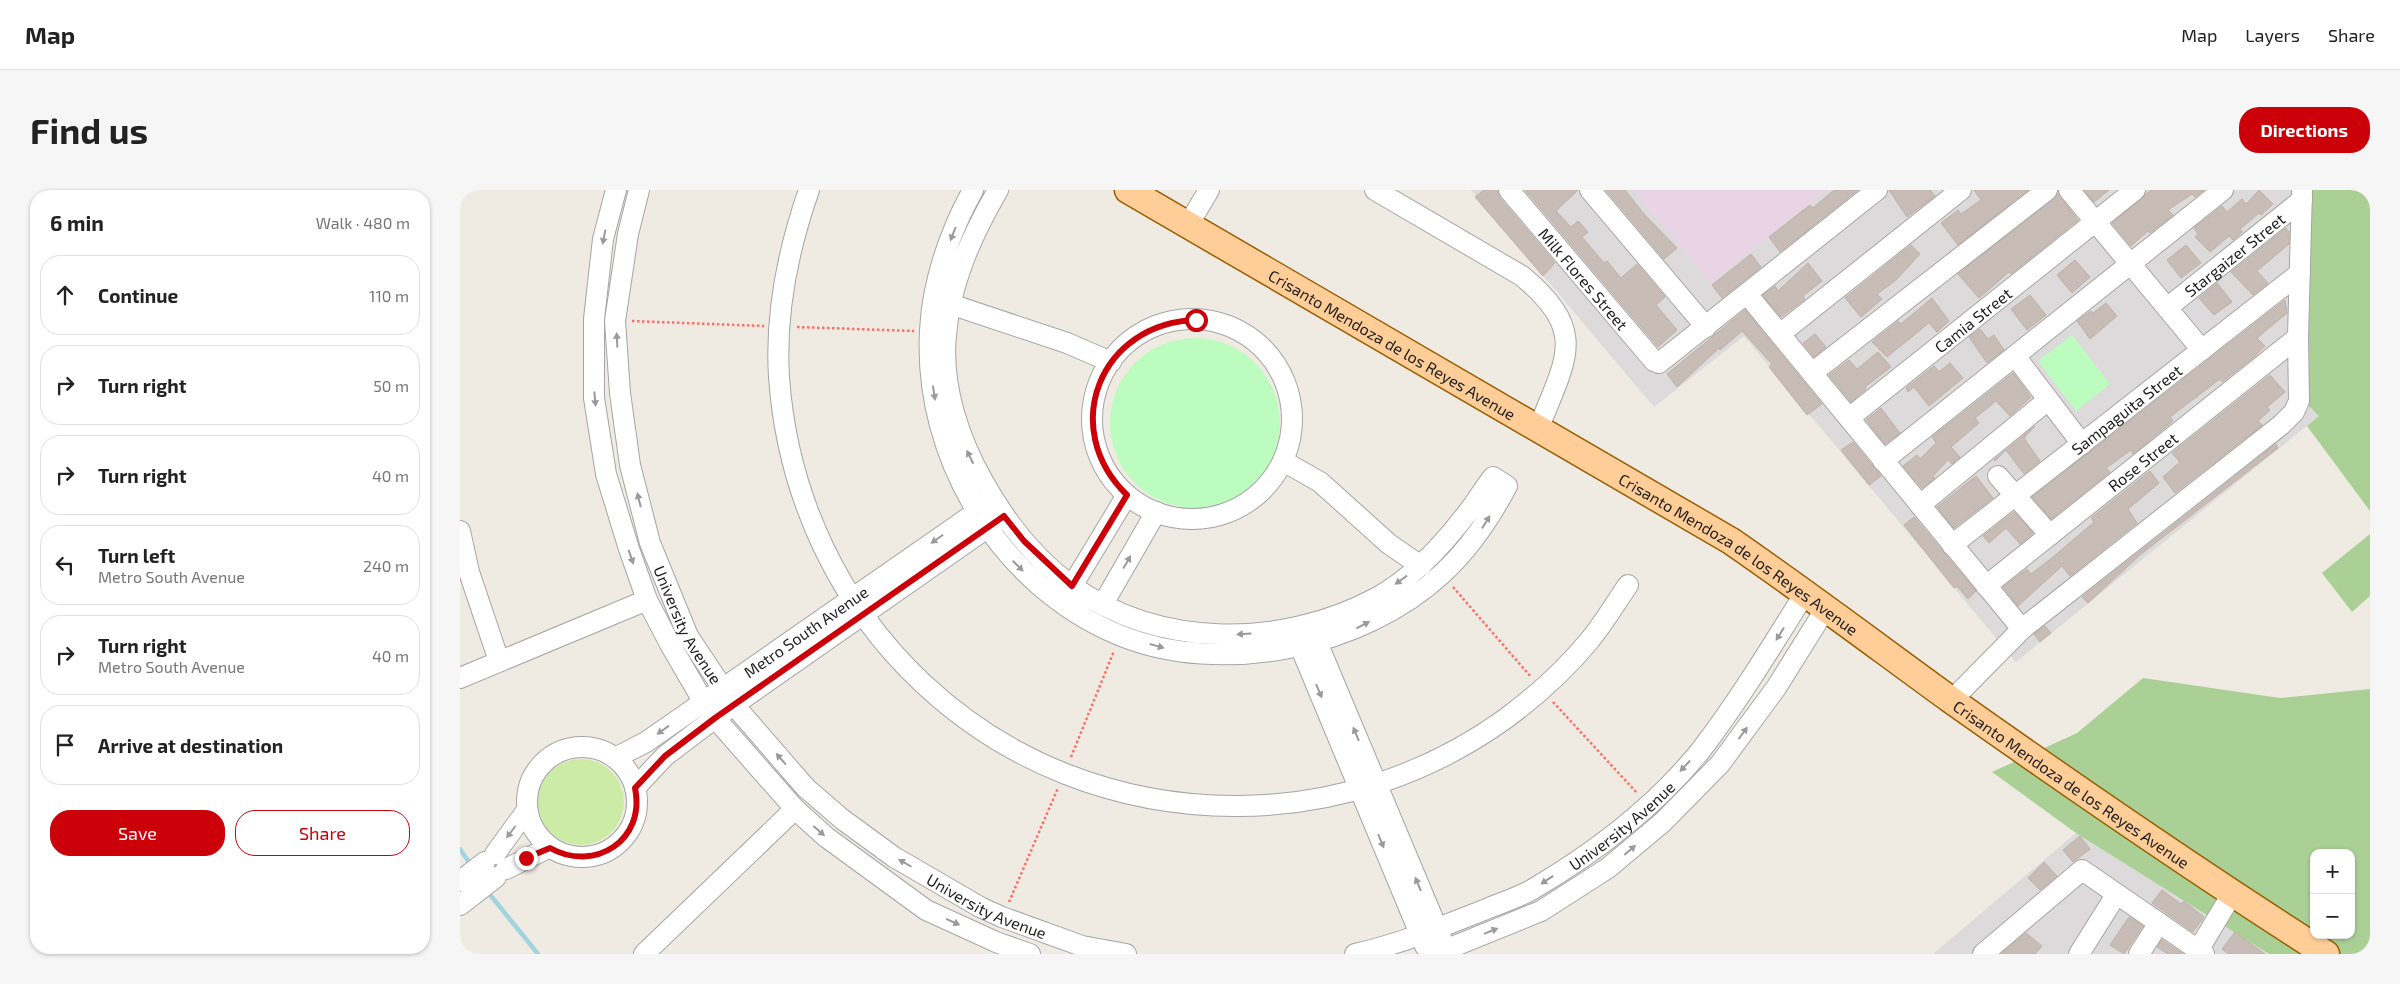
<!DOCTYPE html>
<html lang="en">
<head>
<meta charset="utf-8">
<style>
	:root { --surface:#fff; --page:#f6f6f6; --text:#222; --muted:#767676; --line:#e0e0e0; --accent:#cb0009 }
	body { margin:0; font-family:"Exo 2",sans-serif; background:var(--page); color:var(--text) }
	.controls { position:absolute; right:15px; bottom:15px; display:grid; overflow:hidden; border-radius:10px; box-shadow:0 1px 4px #0004 }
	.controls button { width:45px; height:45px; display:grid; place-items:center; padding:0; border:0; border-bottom:1px solid var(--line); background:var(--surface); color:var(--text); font:25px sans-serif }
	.stop { position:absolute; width:15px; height:15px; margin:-11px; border:4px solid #cb0009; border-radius:50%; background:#fff }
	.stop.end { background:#cb0009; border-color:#fff; box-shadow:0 1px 5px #0008 }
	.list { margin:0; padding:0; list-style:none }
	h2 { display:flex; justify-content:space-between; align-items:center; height:65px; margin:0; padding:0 20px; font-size:21px }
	h2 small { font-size:16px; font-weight:400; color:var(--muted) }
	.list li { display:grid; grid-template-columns:32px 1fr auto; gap:15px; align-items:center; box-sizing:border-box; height:80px; margin:0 10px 10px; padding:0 10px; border:1px solid var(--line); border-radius:20px }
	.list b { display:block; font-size:19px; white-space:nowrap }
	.list p { margin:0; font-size:16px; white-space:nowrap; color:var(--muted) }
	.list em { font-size:16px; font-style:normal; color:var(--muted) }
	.actions { display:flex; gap:10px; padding:15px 20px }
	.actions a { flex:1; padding:11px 0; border:1px solid var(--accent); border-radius:20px; text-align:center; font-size:18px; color:var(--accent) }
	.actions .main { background:var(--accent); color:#fff }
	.icon { flex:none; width:28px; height:28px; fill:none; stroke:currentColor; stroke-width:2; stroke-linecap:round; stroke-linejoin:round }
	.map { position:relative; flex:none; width:1910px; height:764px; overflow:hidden; border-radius:20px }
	header { display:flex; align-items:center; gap:30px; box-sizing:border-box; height:70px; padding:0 25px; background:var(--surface); border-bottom:1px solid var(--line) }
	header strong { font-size:24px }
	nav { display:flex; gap:28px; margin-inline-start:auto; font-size:18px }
	.intro { display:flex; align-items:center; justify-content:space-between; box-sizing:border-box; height:120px; padding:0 30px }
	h1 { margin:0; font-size:35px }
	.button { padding:12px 22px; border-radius:20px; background:var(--accent); color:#fff; font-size:18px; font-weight:700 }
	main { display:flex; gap:30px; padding:0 30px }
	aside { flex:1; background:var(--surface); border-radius:20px; box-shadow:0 1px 4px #0004 }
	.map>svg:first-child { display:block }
</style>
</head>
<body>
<header>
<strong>Map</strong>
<nav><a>Map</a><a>Layers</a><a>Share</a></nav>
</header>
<div class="intro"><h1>Find us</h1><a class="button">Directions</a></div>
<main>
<aside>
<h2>6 min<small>Walk · 480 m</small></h2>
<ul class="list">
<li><svg class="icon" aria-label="ahead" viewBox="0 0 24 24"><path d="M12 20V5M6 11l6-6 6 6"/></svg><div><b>Continue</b></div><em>110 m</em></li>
<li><svg class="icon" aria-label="right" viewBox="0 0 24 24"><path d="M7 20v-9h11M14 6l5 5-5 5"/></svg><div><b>Turn right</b></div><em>50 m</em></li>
<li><svg class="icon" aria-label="right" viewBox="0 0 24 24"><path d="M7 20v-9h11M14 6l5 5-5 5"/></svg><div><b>Turn right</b></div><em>40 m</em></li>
<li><svg class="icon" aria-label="left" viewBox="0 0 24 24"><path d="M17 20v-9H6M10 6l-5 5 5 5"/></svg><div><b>Turn left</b><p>Metro South Avenue</p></div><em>240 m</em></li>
<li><svg class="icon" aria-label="right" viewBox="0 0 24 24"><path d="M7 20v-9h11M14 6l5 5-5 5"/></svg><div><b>Turn right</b><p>Metro South Avenue</p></div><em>40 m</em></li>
<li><svg class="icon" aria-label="arrive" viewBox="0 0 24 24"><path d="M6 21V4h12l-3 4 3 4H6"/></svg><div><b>Arrive at destination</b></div></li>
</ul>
<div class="actions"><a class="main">Save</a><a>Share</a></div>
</aside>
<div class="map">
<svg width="1910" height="764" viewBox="0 0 1910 764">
	<rect width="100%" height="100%" fill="#efebe3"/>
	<!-- residential -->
	<path fill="#dcdada" d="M 1011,0 L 1173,0 L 1251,92 L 1366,0 L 1851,0 L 1859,226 L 1556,472 L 1284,146 L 1194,217 Z
		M 1616,643 L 1809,764 L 1473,764 Z"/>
	<!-- industrial -->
	<path fill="#e9d4e6" d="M 1173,0 L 1366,0 L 1251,93 Z"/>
	<!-- grass -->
	<path fill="#cceca6" d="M78 612a43 43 0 1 1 86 0a43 43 0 1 1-86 0Z"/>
	<!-- forest -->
	<path fill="#aad096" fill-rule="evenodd" d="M 1851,0 L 1910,0 L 1910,321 L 1847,236 L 1859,226 L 1848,215 Z
		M 1910,344 L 1910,406 L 1892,422 L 1862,383 Z
		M 1683,488 L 1820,508 L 1910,499 L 1910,764 L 1809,764 L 1616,643 L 1532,582 L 1617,543 ZM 1854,663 L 1891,663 L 1891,745 L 1854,745 Z"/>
	<!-- park -->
	<path fill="#bdfcbf" d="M 1612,145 L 1650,194 L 1616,221 L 1578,171 Z
		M650 233a85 85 0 1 1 170 0a85 85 0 1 1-170 0Z"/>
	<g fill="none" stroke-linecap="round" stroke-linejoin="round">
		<!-- stream -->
		<path stroke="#a1d4df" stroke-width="4.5" d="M 0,659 L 11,675
			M 27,701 L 78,764"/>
	</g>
	<!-- building -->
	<path fill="#c7bcb6" stroke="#c1b0a5" d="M 1024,0 L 1037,0 L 1040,8 L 1095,73 L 1083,86 L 1015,7 Z
		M 1065,0 L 1118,0 L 1096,21 L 1111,37 L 1118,31 L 1128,42 L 1122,47 L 1144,73 L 1147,71 L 1161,88 L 1177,74 L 1205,107 L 1196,115 L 1217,140 L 1198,157 Z
		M 1146,0 L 1165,0 L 1184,24 L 1217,58 L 1204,69 Z
		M 1374,0 L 1398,0 L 1320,62 L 1309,47 L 1350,15 L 1353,18 Z
		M 1429,0 L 1470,0 L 1475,6 L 1447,27 Z
		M 1514,0 L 1568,0 L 1498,55 L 1481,33 L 1498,20 L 1501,24 L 1521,10 Z
		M 1624,0 L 1649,0 L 1634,12 Z
		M 1691,0 L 1744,0 L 1735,7 L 1732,4 L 1708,20 L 1713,25 L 1690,43 L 1688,41 L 1671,56 L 1652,33 Z
		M 1799,0 L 1813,14 L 1801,25 L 1799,23 L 1780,39 L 1782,42 L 1773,50 L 1769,46 L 1750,62 L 1735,47 L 1738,44 L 1734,38 L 1762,16 L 1767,22 L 1782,9 L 1786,14 Z
		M 1598,4 L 1618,30 L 1551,84 L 1549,82 L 1519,108 L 1498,84 L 1594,9 Z
		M 1826,38 L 1829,42 L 1829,54 L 1797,81 L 1808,93 L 1793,105 L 1771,82 Z
		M 1451,55 L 1460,64 L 1436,90 L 1417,104 L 1422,109 L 1401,127 L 1385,108 Z
		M 1726,55 L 1741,73 L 1721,88 L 1707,70 Z
		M 1291,64 L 1301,77 L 1262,108 L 1252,95 Z
		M 1615,70 L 1630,87 L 1612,103 L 1597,85 Z
		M 1348,73 L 1362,91 L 1343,106 L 1345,109 L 1321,127 L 1303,105 L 1315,96 L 1318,101 Z
		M 1757,93 L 1772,112 L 1754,125 L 1739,108 Z
		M 1570,105 L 1586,125 L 1567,140 L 1551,119 Z
		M 1472,108 L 1489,131 L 1477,142 L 1469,133 L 1427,167 L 1412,152 L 1438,131 L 1441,134 Z
		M 1825,110 L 1827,123 L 1797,148 L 1805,156 L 1794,167 L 1762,192 L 1760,189 L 1710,227 L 1713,231 L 1673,264 L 1671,260 L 1646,278 L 1650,282 L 1591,329 L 1572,307 Z
		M 1646,113 L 1657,126 L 1630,149 L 1617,131 L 1631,121 L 1633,123 Z
		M 1285,120 L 1362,214 L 1347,225 L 1309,177 L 1312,174 L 1282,141 L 1260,160 L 1259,158 L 1217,197 L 1207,184 Z
		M 1520,139 L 1528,149 L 1534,145 L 1544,160 L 1527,173 L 1509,147 Z
		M 1355,144 L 1366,157 L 1354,167 L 1343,153 Z
		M 1418,162 L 1431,177 L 1405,197 L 1406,199 L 1391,212 L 1369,185 L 1389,170 L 1397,179 Z
		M 1490,173 L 1503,188 L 1469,216 L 1454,197 L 1448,202 L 1446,198 L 1474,176 L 1479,182 Z
		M 1553,183 L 1571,207 L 1550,226 L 1536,211 L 1515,228 L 1519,233 L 1491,257 L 1500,267 L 1492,274 L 1488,270 L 1473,286 L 1475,288 L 1462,298 L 1443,276 L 1457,265 L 1460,269 L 1476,253 L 1472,247 Z
		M 1810,185 L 1825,202 L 1807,217 L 1810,220 L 1798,231 L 1802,235 L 1715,303 L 1703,287 L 1720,272 L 1712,263 Z
		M 1421,218 L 1440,243 L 1425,254 L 1406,230 Z
		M 1575,236 L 1564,248 L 1580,271 L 1564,284 L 1546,260 L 1535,271 L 1534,270 Z
		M 1393,252 L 1421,286 L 1409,295 L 1381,260 Z
		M 1816,254 L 1818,258 L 1680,365 L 1628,413 L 1622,407 Z
		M 1690,281 L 1699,293 L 1668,319 L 1677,333 L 1610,386 L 1602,376 L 1558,416 L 1543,397 L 1567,379 L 1571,384 L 1593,367 L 1634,332 L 1631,328 Z
		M 1516,286 L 1533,308 L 1494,338 L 1477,317 Z
		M 1554,322 L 1573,343 L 1560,354 L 1546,338 L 1529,353 L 1523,346 Z
		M 1454,327 L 1516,401 L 1508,409 L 1497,396 L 1494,398 L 1444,335 Z
		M 1585,436 L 1591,443 L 1580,452 L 1574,444 Z
		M 1620,646 L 1630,659 L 1613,672 L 1603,660 Z
		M 1584,672 L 1597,686 L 1580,700 L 1568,688 Z
		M 1702,700 L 1721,714 L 1724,711 L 1744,727 L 1733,742 L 1692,713 Z
		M 1669,727 L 1683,736 L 1664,764 L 1650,755 Z
		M 1775,742 L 1805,764 L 1768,764 L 1762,759 Z
		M 1566,743 L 1582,756 L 1575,764 L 1541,764 Z
		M 1702,750 L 1723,764 L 1708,764 L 1697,757 Z"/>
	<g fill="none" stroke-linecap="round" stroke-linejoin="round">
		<defs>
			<g id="minor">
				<path d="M 156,0 L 143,49 L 134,129 L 134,208 L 146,284 L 169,359 L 187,410 L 211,456 L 243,511 L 255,528 L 335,619 L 366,647 L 466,720 L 536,752 L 570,764"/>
				<path id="s1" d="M 179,0 L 168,44 L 155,131 L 160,203 L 170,275 L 190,353 L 228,446 L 274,515 L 346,598 L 382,629 L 434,667 L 520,717 L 542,727 L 622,756 L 666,764"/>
				<path d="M 349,0 C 328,60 315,123 319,187 C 336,430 532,617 777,616 C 873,616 967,585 1045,529 C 1075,507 1105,480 1129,451 C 1143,434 1155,414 1168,395"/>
				<path d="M 513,0 C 490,41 472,93 470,141 C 463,268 541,396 659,445 C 761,487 903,458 983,383 C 1010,358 1030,328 1047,296 L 1033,287 C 1024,298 1017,311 1008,322 C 983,355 953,388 916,408 C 822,458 700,459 612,396 C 575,369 546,332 524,293 C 499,249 481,196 486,145 C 490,93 512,45 538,0"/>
				<path d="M 915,0 L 1062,86 C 1130,143 1105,169 1078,240"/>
				<path id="s2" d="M 1049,0 L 1194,171 L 1199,173 L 1417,0"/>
				<path d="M 1130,0 L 1246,137"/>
				<path d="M 1609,0 L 1742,160"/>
				<path d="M 728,35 L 749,0"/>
				<path d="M 1287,104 L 1562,439"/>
				<path d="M 490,114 L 607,153 L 651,172"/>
				<path id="s3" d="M 1707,118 L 1842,10"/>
				<circle cx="732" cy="229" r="100"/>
				<path d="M 1320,144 L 1501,0"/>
				<path d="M 1555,166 L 1622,254"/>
				<path d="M 1352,183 L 1587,0"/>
				<path id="s4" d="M 1389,228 L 1675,0"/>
				<path d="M 823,271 L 860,292 L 929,354 L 961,376"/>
				<path d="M 1423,271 L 1763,0"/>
				<path d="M 1538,286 L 1590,345"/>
				<path d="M 1460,315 L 1588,210"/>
				<path d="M 0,341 L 9,382 L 39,471"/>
				<path id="s5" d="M 1492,355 L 1840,83"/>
				<path d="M 612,396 L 667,305"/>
				<path id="s6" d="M 1526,396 L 1838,147"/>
				<path d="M 643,414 L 696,322"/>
				<path d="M 852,440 L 982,750"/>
				<path d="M 835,444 L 965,756"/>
				<path d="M 0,488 L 187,410"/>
				<path d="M 1492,510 L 1562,439 L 1821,235 L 1834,222 L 1839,211 L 1838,147 L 1842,0"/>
				<circle cx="122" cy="612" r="55"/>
				<path id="s7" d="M 155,568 L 186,552 L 528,314"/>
				<path d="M 175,598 L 205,566 L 255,528 L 537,331"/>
				<path d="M 35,664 L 67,620"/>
				<path d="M 46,679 L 90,657"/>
				<path d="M 0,691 L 25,672"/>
				<path d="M 0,715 L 36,687"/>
				<path d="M 184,764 L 335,619"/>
				<path id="s8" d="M 895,764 C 940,754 981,737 1024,720 C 1040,713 1058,708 1073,699 C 1134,663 1196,616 1241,560 C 1279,510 1312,456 1345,403"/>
				<path d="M 975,764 L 1081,721 L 1148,678 L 1203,632 L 1260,574 L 1316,498 L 1366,418"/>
				<path d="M 1523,764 L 1622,680 L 1744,764"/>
				<path d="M 1619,764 L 1656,705"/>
				<path d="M 1679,764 L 1699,733"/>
				<path d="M 1736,764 L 1772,704"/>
			</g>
			<g id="major">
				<path id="s9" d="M 668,0 L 1271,351 C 1345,402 1418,457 1491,510 C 1614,597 1739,683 1866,764"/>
			</g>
		</defs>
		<!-- minor casing -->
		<use href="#minor" stroke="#a5a5a5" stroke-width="22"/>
		<!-- major casing -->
		<use href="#major" stroke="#975e00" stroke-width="29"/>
		<!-- path -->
		<path stroke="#ff6d64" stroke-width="2.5" stroke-dasharray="2.5 2.5" stroke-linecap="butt" d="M 172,131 L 304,136
			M 337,137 L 454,141
			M 993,397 L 1071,487
			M 1093,512 L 1177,603
			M 611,567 L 654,461
			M 549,712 L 598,598"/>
		<!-- minor -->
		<use href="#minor" stroke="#fff" stroke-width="20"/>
		<!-- major -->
		<use href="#major" stroke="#ffce98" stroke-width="26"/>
	</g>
	<!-- one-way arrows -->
	<defs><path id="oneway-solid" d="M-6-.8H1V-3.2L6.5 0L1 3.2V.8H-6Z" transform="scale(1.25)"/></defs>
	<g fill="#9a9a9a">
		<use href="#oneway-solid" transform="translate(493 44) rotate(111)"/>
		<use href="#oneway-solid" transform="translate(144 47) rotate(101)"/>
		<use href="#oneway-solid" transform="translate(157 150) rotate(-93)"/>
		<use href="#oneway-solid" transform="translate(474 203) rotate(81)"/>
		<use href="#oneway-solid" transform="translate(135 209) rotate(85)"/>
		<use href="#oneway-solid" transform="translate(510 267) rotate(-116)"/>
		<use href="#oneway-solid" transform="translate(179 310) rotate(-104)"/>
		<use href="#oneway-solid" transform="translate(1026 332) rotate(-58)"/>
		<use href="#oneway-solid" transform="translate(477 349) rotate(145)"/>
		<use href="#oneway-solid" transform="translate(171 367) rotate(71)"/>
		<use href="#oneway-solid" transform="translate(667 372) rotate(-60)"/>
		<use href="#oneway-solid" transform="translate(558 376) rotate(45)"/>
		<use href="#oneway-solid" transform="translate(941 390) rotate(144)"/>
		<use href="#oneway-solid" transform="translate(903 435) rotate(-27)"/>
		<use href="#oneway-solid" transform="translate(784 444) rotate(176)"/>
		<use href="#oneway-solid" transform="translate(1320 444) rotate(122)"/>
		<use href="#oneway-solid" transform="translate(697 456) rotate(16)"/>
		<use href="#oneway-solid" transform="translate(859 501) rotate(67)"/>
		<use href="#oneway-solid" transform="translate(203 540) rotate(144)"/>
		<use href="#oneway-solid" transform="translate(1283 543) rotate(-54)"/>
		<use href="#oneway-solid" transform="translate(896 544) rotate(-113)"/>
		<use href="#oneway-solid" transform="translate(321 569) rotate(-131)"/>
		<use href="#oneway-solid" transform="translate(1225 576) rotate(133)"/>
		<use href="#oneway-solid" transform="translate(359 641) rotate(41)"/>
		<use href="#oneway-solid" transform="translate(51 642) rotate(127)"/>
		<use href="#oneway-solid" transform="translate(921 651) rotate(68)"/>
		<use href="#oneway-solid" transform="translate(1170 660) rotate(-41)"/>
		<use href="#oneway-solid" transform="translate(445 673) rotate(-150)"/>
		<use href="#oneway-solid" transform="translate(1087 690) rotate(146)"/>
		<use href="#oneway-solid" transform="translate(958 694) rotate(-113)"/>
		<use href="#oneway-solid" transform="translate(493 732) rotate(24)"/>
		<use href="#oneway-solid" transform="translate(1031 741) rotate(-22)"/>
	</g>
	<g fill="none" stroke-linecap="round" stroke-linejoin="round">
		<!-- route -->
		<path stroke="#cb0009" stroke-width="6" d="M 66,668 L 90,658 C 135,683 186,650 175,598 L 205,566 L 255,528 L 544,326 L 564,351 L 612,396 L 667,305 C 598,238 640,133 736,130"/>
	</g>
	<g text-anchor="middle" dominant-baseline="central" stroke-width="5" stroke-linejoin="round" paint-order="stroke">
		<!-- street labels -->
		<g font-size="16" fill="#1e1e1e" stroke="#fff">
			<text stroke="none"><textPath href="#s3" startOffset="86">Stargaizer Street</textPath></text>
			<text stroke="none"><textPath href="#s2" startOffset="116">Milk Flores Street</textPath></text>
			<text stroke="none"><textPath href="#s4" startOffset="158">Camia Street</textPath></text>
			<text stroke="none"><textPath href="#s9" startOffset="306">Crisanto Mendoza de los Reyes Avenue</textPath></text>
			<text stroke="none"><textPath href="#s5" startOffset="221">Sampaguita Street</textPath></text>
			<text stroke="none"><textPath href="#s6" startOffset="200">Rose Street</textPath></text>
			<text stroke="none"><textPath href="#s9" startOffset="711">Crisanto Mendoza de los Reyes Avenue</textPath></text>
			<text stroke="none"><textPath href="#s1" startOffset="449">University Avenue</textPath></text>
			<text stroke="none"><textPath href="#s7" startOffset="229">Metro South Avenue</textPath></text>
			<text stroke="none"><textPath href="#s9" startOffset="1116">Crisanto Mendoza de los Reyes Avenue</textPath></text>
			<text stroke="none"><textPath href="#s8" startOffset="299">University Avenue</textPath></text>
			<text stroke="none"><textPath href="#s1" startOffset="869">University Avenue</textPath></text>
		</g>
	</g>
</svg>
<div class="controls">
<button>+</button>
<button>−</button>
</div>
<div class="stop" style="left:736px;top:130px"></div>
<div class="stop end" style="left:66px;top:668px"></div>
</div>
</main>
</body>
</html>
